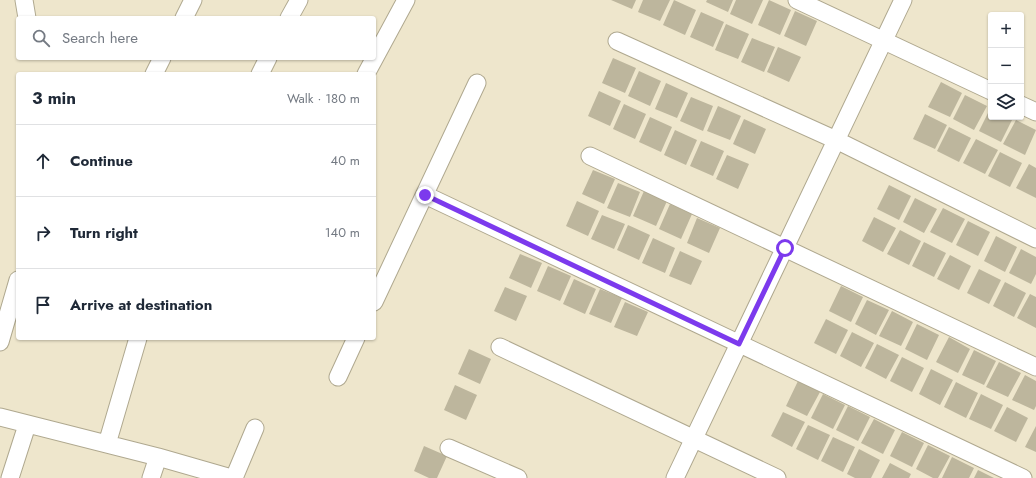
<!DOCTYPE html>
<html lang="en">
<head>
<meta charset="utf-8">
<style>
	:root { --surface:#fff; --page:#f2f2f3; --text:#1f2937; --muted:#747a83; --line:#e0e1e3 }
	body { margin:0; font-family:Jost,sans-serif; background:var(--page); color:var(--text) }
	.controls { position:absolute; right:12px; top:12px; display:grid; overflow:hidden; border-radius:4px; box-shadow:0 1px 3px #0004 }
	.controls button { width:36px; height:36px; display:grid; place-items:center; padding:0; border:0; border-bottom:1px solid var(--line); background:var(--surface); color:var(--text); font:20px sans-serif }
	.stop { position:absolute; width:12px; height:12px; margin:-9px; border:3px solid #7c3aed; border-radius:50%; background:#fff }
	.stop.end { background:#7c3aed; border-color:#fff; box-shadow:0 1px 4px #0008 }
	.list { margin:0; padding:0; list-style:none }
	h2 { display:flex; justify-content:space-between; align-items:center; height:52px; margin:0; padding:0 16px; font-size:17px }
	h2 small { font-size:13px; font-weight:400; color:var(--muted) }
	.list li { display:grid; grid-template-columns:26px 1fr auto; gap:12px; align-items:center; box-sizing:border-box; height:72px; padding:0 16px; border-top:1px solid var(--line) }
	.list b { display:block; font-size:15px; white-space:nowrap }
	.list em { font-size:13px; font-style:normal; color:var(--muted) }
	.icon { flex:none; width:22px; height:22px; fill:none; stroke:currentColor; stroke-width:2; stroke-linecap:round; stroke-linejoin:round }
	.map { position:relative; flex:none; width:1036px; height:478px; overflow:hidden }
	.search { position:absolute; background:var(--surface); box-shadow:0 1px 3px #0004; left:16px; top:16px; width:360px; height:44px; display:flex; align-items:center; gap:10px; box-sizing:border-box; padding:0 14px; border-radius:4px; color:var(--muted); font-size:15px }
	.panel { position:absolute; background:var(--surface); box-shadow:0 1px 3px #0004; left:16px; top:72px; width:360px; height:268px; border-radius:4px }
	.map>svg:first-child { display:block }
</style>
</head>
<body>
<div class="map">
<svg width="1036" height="478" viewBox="0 0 1036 478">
	<rect width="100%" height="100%" fill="#eee6cc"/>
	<!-- building -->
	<path fill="#bdb69d" d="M 611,0 L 636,0 L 632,9 Z
		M 643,0 L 670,0 L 660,21 L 638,12 Z
		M 674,0 L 696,10 L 685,35 L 663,25 Z
		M 707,0 L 733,0 L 728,12 L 706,2 Z
		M 736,0 L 763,0 L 752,24 L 730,14 Z
		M 769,0 L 791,10 L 780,35 L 758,25 Z
		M 795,11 L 817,21 L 806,46 L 784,36 Z
		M 701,12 L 724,22 L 713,47 L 690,37 Z
		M 726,24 L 749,34 L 738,59 L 715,50 Z
		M 752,38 L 775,47 L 764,72 L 741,62 Z
		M 778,47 L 801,57 L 789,82 L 767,72 Z
		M 613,58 L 636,68 L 625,93 L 602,83 Z
		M 639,71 L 661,81 L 650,106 L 628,96 Z
		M 941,82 L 962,93 L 950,117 L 928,107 Z
		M 666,83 L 688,93 L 677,118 L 655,109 Z
		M 599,91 L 621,101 L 610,126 L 588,116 Z
		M 965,95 L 987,106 L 974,130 L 953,119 Z
		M 691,97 L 713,106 L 703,131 L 680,121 Z
		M 624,104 L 646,114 L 635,139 L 613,129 Z
		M 718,106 L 741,116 L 730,140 L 707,131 Z
		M 991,107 L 991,117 L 1013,118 L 1001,142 L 979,131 Z
		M 925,114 L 947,125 L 935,149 L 913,139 Z
		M 650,117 L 672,127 L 661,152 L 639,142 Z
		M 744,119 L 766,129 L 755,154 L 733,144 Z
		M 1016,120 L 1036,130 L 1025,155 L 1003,144 Z
		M 949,127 L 971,138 L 959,162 L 937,151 Z
		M 675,130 L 697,140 L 686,165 L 664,155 Z
		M 976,139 L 998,150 L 985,174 L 963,163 Z
		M 701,141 L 724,151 L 713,176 L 690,166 Z
		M 1000,152 L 1022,163 L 1010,187 L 988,176 Z
		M 727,155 L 749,164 L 738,189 L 716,179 Z
		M 1029,164 L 1036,168 L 1036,198 L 1016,188 Z
		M 593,170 L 615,179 L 604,204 L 582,194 Z
		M 618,183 L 640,192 L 630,217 L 607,208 Z
		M 889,185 L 911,196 L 899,220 L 877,209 Z
		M 644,191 L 667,201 L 656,226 L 633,216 Z
		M 915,198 L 937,209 L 924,233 L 903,222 Z
		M 577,201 L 599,211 L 588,236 L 566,226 Z
		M 670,204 L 692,214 L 681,239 L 659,229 Z
		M 943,208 L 965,219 L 952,243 L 930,232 Z
		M 602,215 L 625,224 L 614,249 L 591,239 Z
		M 874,217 L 896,228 L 883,252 L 862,241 Z
		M 697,218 L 720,228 L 709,253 L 687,243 Z
		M 968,221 L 990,232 L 978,256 L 956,245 Z
		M 628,225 L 650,235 L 639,260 L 617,250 Z
		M 900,230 L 921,241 L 909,265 L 887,254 Z
		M 996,236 L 1017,247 L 1005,272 L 984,261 Z
		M 653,238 L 675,248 L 665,273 L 642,263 Z
		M 924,242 L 946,253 L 934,277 L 912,266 Z
		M 1021,249 L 1036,257 L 1036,274 L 1031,284 L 1009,273 Z
		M 680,251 L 702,261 L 691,285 L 669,276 Z
		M 520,254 L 542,263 L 531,288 L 509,278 Z
		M 950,255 L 971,266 L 959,290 L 937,279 Z
		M 548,266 L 571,276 L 560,301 L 537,291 Z
		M 979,269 L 1001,280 L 989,304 L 967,293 Z
		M 574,279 L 596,289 L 585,314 L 563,304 Z
		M 1005,282 L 1026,293 L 1014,317 L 993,306 Z
		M 841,286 L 863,297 L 851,322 L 829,311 Z
		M 505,287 L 527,296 L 516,321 L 494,311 Z
		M 600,289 L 622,298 L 611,323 L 589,314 Z
		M 1030,294 L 1036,297 L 1036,328 L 1017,318 Z
		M 867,300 L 889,310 L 876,335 L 855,324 Z
		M 625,302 L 648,312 L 637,336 L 614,327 Z
		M 892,311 L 913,322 L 901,346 L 879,336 Z
		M 826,319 L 848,330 L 836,354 L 814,343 Z
		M 917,324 L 939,335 L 927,360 L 905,349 Z
		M 852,332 L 874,343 L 861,367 L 840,356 Z
		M 949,337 L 970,349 L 958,373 L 936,362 Z
		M 877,344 L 899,355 L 886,379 L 865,368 Z
		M 469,349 L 491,359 L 480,384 L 458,374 Z
		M 974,350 L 996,361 L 984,385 L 962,375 Z
		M 902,357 L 924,368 L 912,392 L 890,381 Z
		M 999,362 L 1021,373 L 1008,397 L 986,387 Z
		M 931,369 L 953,380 L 940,405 L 919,394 Z
		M 1025,375 L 1036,381 L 1036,406 L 1034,410 L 1012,400 Z
		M 798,381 L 820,392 L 807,416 L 786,406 Z
		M 956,382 L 978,393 L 966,418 L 944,407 Z
		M 455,385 L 477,395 L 466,420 L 444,410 Z
		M 823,394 L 845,405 L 833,429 L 811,418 Z
		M 981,394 L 1003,405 L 991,429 L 969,419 Z
		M 848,406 L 870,417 L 858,441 L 836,430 Z
		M 1007,407 L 1028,418 L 1016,442 L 994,431 Z
		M 783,412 L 805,422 L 792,447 L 771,436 Z
		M 874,419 L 895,430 L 883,454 L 861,443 Z
		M 808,425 L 830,435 L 818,460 L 796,449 Z
		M 1036,426 L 1036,452 L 1025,447 Z
		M 902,432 L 924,443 L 912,467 L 890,456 Z
		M 833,437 L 855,447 L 843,472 L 821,461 Z
		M 928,445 L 950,456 L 938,478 L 933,478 L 916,469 Z
		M 424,446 L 447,456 L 437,478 L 429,478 L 414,471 Z
		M 859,449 L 880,460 L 871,478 L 855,478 L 847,474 Z
		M 952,457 L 974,468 L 969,478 L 942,478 Z
		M 890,463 L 911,474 L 909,478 L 882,478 Z
		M 978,470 L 994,478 L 974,478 Z"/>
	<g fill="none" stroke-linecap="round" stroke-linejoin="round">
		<defs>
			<path id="minor" d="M 24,0 L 27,18
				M 797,0 L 991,91
				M 184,18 L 193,0
				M 289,18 L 299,0
				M 617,41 L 836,140 L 1036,239
				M 154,74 L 162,58
				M 260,74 L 268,58
				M 366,74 L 406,0
				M 1021,105 L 1036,112
				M 590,156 L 1036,367
				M 425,195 L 1023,478
				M 374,302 L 477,83
				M 0,342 L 18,280
				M 500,347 L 777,478
				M 338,377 L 356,338
				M 0,417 L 158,457 L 231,478
				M 107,444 L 138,338
				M 449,448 L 518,478
				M 10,478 L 27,425
				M 151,478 L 158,457
				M 234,478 L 255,428
				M 675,478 L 903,0"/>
		</defs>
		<!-- minor casing -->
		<use href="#minor" stroke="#afa88f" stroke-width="19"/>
		<!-- minor -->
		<use href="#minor" stroke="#fff" stroke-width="17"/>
	</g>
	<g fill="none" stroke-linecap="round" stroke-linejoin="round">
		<!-- route -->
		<path stroke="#7c3aed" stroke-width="5" d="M 425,195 L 739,344 L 785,248"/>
	</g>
</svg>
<div class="controls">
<button>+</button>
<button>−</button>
<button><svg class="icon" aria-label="layers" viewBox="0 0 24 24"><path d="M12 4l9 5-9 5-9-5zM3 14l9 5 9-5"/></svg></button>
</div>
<div class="stop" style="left:785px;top:248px"></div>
<div class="stop end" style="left:425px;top:195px"></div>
<div class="search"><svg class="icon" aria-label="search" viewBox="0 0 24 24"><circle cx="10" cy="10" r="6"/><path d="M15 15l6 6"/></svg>Search here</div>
<section class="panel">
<h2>3 min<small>Walk · 180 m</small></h2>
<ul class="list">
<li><svg class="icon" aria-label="ahead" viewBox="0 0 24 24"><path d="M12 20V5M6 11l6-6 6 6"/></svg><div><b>Continue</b></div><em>40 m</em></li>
<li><svg class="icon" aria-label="right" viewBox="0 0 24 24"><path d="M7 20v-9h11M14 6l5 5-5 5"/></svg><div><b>Turn right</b></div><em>140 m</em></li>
<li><svg class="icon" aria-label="arrive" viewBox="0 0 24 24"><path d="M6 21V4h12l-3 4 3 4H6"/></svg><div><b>Arrive at destination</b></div></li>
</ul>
</section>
</div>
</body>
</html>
